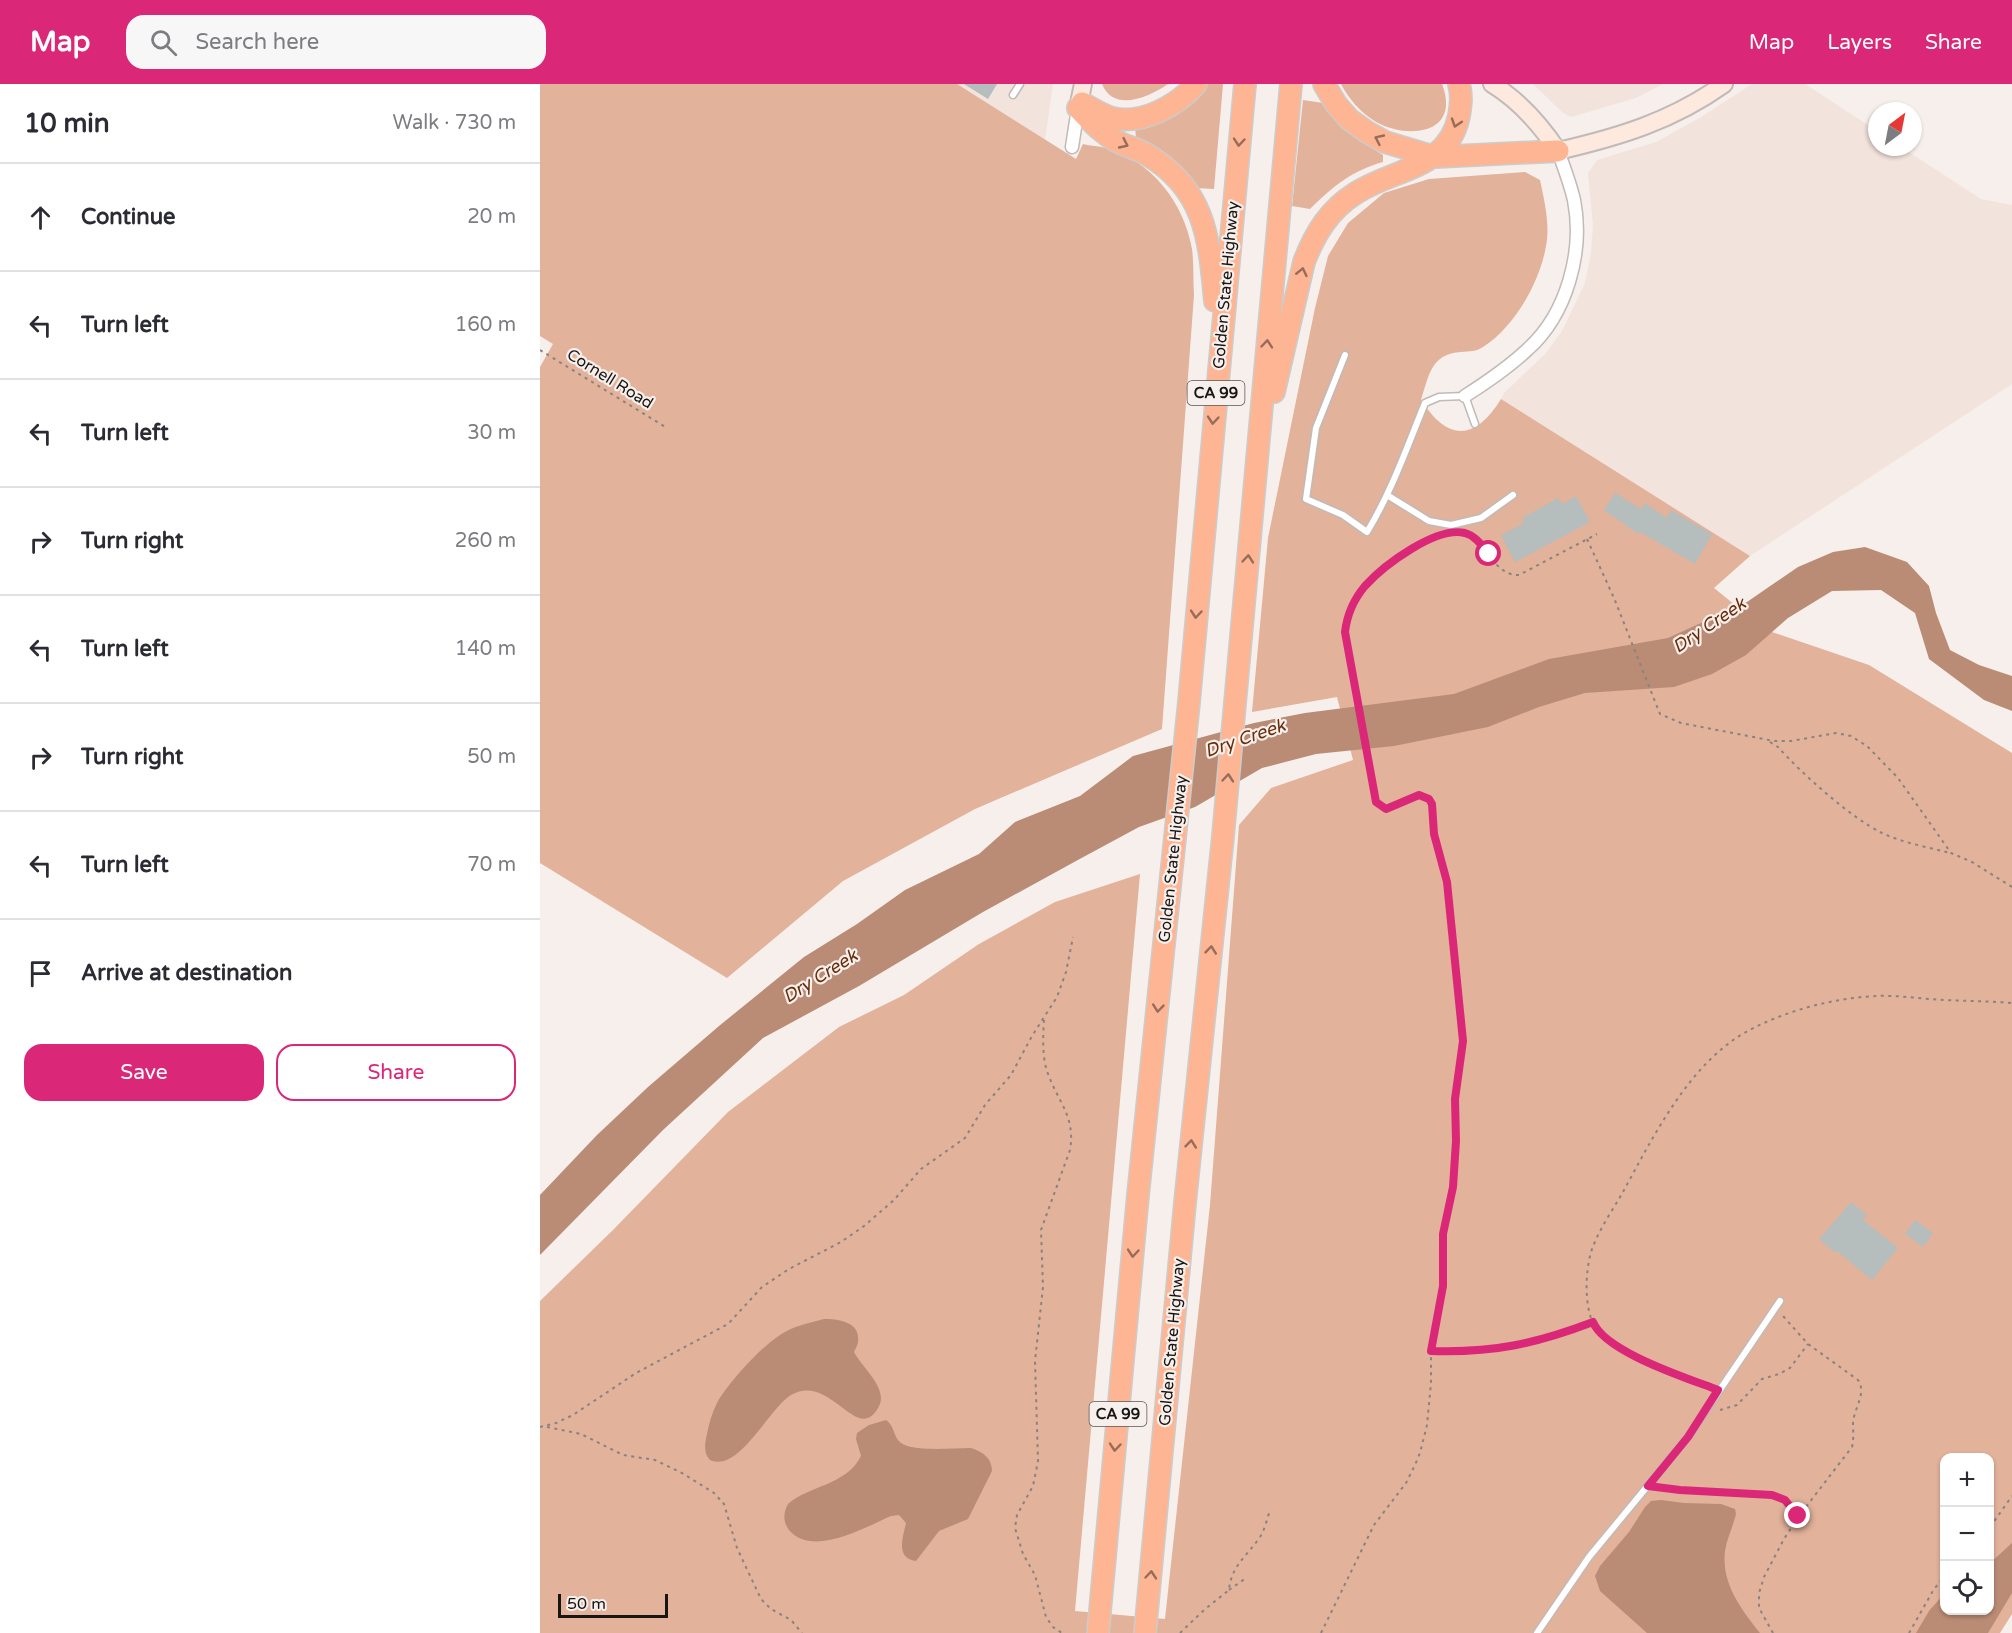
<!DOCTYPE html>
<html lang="en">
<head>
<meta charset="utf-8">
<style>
	:root { --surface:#fff; --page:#f7f7f7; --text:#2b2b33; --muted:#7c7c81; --line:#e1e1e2; --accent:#db2777 }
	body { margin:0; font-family:"Varela Round",sans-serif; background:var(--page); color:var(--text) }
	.controls { position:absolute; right:18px; bottom:18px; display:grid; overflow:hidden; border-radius:12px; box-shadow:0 2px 4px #0004 }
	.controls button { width:54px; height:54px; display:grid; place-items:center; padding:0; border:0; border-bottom:2px solid var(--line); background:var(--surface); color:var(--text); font:30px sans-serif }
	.compass { position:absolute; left:1328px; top:18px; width:54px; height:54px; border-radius:50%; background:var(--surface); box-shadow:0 2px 4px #0004; rotate:32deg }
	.scale { position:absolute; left:18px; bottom:15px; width:110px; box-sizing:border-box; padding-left:6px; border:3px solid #171514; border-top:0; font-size:16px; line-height:21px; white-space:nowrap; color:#171514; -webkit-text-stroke:4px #f7efec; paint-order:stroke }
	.stop { position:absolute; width:18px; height:18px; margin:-14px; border:4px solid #db2777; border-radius:50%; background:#fff }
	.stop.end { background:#db2777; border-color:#fff; box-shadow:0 2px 6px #0008 }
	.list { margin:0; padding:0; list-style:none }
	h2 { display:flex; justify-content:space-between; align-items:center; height:78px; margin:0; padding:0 24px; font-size:26px }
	h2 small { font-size:20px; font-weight:400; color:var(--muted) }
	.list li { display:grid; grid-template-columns:39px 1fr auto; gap:18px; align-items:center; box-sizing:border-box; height:108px; padding:0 24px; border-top:2px solid var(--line) }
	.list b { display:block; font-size:22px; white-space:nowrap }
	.list em { font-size:20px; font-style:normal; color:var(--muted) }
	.actions { display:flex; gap:12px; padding:18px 24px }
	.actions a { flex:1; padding:14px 0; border:2px solid var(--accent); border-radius:18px; text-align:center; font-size:21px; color:var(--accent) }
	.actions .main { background:var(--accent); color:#fff }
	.icon { flex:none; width:33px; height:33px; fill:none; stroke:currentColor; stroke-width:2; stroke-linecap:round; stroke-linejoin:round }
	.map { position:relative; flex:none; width:1472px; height:1549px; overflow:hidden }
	header { display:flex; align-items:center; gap:36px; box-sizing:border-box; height:84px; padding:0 30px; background:var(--accent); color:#fff }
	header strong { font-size:28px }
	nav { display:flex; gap:33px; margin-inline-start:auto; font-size:21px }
	.search { width:420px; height:54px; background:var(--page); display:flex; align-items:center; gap:15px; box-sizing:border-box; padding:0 21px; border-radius:18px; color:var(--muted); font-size:22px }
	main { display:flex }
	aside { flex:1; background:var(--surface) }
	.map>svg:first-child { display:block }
</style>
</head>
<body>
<header>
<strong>Map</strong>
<div class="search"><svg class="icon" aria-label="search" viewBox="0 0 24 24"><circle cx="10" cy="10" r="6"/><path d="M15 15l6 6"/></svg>Search here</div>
<nav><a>Map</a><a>Layers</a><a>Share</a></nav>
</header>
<main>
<aside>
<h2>10 min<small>Walk · 730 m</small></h2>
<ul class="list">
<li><svg class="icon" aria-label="ahead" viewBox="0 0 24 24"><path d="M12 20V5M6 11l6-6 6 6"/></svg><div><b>Continue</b></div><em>20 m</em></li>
<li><svg class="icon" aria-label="left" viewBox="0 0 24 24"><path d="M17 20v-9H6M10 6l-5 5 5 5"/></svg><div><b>Turn left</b></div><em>160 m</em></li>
<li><svg class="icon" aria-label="left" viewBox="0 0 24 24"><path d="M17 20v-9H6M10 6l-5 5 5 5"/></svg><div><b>Turn left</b></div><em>30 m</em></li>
<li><svg class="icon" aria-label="right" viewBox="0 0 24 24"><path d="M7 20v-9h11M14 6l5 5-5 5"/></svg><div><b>Turn right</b></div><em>260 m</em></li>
<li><svg class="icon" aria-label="left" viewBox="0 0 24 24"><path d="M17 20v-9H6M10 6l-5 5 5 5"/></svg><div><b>Turn left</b></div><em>140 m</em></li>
<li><svg class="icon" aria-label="right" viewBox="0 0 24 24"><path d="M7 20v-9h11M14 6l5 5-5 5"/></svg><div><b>Turn right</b></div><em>50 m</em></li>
<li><svg class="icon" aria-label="left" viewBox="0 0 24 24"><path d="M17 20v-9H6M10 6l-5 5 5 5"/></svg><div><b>Turn left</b></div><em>70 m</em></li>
<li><svg class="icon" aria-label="arrive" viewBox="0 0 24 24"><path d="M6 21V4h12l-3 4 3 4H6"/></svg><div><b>Arrive at destination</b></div></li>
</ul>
<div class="actions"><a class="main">Save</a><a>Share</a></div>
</aside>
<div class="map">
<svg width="1472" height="1549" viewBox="0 0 1472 1549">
	<rect width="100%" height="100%" fill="#f7efec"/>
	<!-- built -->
	<path fill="#f2e3dc" d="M 417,0 L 513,0 L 505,56 Z
		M 993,0 L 1123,0 L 1096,14 L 1031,33 L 1022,28 Z
		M 1212,0 L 1265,0 L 1337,47 L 1337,63 L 1361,63 L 1441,115 L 1472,121 L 1472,300 L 1210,472 L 961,315 L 964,309 L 1005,270 L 1022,247 L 1045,199 L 1051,169 L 1053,141 L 1048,89 L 1057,76 L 1116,58 L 1161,33 Z"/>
	<!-- green -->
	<path fill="#e2b29b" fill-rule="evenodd" d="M 0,0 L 417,0 L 536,75 L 543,60 C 550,62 559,62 566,64 C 612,77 644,119 652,165 C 654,180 653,196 654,211 L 622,645 L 435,725 L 303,797 L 187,894 L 0,779 L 0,283 L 13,260 L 0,252 Z
		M 562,0 L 628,0 C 609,13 574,29 562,0 Z
		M 663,0 L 683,0 L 674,105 L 655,104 C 636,80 624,67 596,53 L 595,44 Z
		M 801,0 L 902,0 C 921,50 869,56 836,38 C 821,29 808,14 801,0 Z
		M 763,16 L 783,19 C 800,41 818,56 843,71 L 843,78 C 813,86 792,103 770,125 L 752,122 Z
		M 985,88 L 1000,96 C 1004,115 1009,136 1007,155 C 1003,193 976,242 943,263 C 936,268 930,267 921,268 C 891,270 889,291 881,316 C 908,358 935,357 961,315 L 1210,472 L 1174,504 L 1226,546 L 1329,581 L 1472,669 L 1472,1530 L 1460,1549 L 0,1549 L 0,1217 L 73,1146 L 188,1028 L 299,943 L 364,911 L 439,860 L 515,818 L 600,790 L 535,1527 L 625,1535 L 670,1121 L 699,741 L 731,704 L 813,676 L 797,613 L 712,628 L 728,454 L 775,224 L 788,172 L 808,139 L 844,109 L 889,95 ZM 1404,1374 L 1450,1374 L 1450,1526 L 1404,1526 Z"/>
	<!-- water -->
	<path fill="#ba8c75" d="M 1325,463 L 1367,478 L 1389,502 L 1396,529 L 1410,566 L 1439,581 L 1472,592 L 1472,627 L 1444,616 L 1389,575 L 1375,529 L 1341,506 L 1292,507 L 1248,534 L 1206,571 L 1172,590 L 1134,603 L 1045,609 L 999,623 L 948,643 L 854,662 L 776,670 L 722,684 L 655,723 L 599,743 L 536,777 L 443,828 L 319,902 L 223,954 L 123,1046 L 0,1171 L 0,1111 L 57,1051 L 108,1003 L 179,942 L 264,873 L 317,840 L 365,806 L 439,770 L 475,738 L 540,712 L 593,672 L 714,639 L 765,629 L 914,610 L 1009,575 L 1128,554 L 1207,518 L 1258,483 L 1293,468 Z
		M 284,1235 C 296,1235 318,1237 318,1254 C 319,1259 316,1264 314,1268 C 322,1284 350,1305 338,1324 C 317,1361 290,1288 251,1311 C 229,1324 199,1389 170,1376 C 163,1369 165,1359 167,1350 C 169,1339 172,1329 177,1319 C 189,1298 220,1264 240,1251 C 253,1242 269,1239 284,1235 Z
		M 346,1336 C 355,1342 353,1353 361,1359 C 373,1368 415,1364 431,1364 C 443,1368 452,1374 452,1387 L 428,1435 L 399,1447 L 376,1477 C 355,1474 363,1453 366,1439 L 359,1431 L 351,1432 C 326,1443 272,1474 249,1446 C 243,1438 243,1429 248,1420 C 268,1402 307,1401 321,1372 L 316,1355 L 317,1349 L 329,1341 Z
		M 1121,1416 L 1144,1419 L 1181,1420 L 1195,1425 L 1196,1430 C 1193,1443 1187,1454 1185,1467 C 1181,1499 1201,1525 1220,1549 L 1107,1549 L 1060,1507 L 1055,1492 L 1060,1482 L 1089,1448 L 1105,1423 L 1111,1417 Z
		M 1472,1459 L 1472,1509 L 1448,1549 L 1376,1549 L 1389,1527 L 1404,1510 L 1404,1526 L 1450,1526 L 1450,1479 Z"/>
	<!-- building -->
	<path fill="#b5bdbd" d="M 424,0 L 457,0 L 448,15 Z
		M 1075,409 L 1101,425 L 1105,419 L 1127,434 L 1131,426 L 1172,450 L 1155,480 L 1100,448 L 1098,450 L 1064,426 Z
		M 1036,412 L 1050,438 L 975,478 L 961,451 L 984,439 L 982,434 L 1018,414 L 1022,420 Z
		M 1311,1118 L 1327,1131 L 1323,1136 L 1358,1164 L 1332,1196 L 1297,1167 L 1295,1169 L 1279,1155 Z
		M 1375,1136 L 1393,1149 L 1383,1163 L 1365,1150 Z"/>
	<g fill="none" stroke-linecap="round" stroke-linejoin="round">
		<defs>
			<path id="lane" d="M 473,11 L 480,0
				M 805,271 L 776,344 L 766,415 L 803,431 L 827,448 C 852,407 867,363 885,319 L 899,313 L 925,312 L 935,340
				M 847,411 L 889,437 L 911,441 L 941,434 L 973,411
				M 997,1549 L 1049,1473 L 1148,1353 L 1240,1217"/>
			<path id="street" d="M 532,63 L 538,24
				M 925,312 C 947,298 969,283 988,265 C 1027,230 1044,167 1034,116 C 1030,99 1024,83 1018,67"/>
			<path id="secondary" d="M 952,0 C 980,17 1000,40 1018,67 C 1079,53 1132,37 1184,0
				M 538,24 L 543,0"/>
			<path id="highway" d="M 784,0 L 796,20 L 809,35 L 827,48 L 845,58 L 895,73 L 1018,67
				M 542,19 C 551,24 562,31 572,34 C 602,41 637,22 656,0
				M 538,24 C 550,36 561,49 576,57 C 586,62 597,65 606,70 C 666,105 669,155 675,217
				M 734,308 L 764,178 C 775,149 790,125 816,109 C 855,84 908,85 919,32 C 921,20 922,12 919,0
				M 558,1549 L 598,1111 L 649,618 L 705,0
				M 605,1549 L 645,1119 L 683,752 L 751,0"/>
		</defs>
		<!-- lane casing -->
		<use href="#lane" stroke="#c1bab7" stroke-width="9"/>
		<!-- street casing -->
		<use href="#street" stroke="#c1bab7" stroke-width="15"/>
		<!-- secondary casing -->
		<use href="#secondary" stroke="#c1bab7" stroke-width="20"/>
		<!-- highway casing -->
		<use href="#highway" stroke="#cccccb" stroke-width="24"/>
		<!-- path -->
		<path stroke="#888381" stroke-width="2" stroke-dasharray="3 4.5" stroke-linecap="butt" d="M 0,266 L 127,344
			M 925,449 C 946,458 954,492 979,491 L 1057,450
			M 1047,455 L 1074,514 L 1120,630 L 1141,639 L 1234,657 L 1251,657 L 1296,649 L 1311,652 L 1327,662 L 1358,694 L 1411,769 L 1432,778 L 1472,803
			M 1230,658 L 1238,663 C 1261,689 1311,734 1342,749 C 1363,759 1388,763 1410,769
			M 504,936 C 503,952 502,972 507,987 C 517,1017 536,1032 530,1066 L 501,1146 L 503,1203 L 495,1277 L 498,1377 L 493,1402 L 477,1431 L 475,1444 L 483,1470 L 495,1491 L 506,1533 L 513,1543 L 522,1549
			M 892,1267 C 951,1270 997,1259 1052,1238
			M 1171,1303 C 1146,1293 1067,1267 1055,1244 C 1044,1223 1045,1190 1051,1168 C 1058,1147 1072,1127 1083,1108 C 1113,1053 1149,980 1206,948 C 1244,927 1293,914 1336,912 C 1359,911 1382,915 1404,916 C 1427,917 1449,917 1472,919
			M 1180,1326 L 1197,1321 L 1222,1295 L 1239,1290 L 1250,1284 L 1268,1260
			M 0,1343 L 16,1339 L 33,1331 L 96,1289 L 188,1240 L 222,1203 L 249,1185 L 301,1158 L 324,1142 L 354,1116 L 381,1085 L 425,1054 L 445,1021 L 471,991 L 492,952 L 517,913 L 526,888 L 533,853
			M 7,1343 L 41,1350 L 83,1371 L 115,1376 L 142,1389 L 174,1409 L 184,1420 L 197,1464 L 221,1515 L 231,1525 L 251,1536 L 262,1549
			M 1120,1404 L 1232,1411 L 1245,1416 L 1258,1432
			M 1450,1443 L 1472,1412
			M 689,1506 L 706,1494
			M 640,1549 L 664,1526 L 689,1506 C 691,1482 707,1472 720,1453 C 725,1445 727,1435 730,1426
			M 781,1549 L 834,1441 L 866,1399 L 875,1381 L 880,1369 L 887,1341 L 891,1299 L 891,1269 L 903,1201 L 903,1150 L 913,1103 L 917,1057 L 915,1015 L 923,957 L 907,797 L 895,750 L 892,721 L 889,715 L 883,711 L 846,725 L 836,718 L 805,548 C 810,502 863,463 904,450
			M 1233,1549 L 1219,1524 L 1219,1509 L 1224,1493 L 1244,1455 L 1259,1432 L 1312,1363 C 1314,1354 1313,1347 1313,1339 C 1314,1324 1327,1309 1318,1296 L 1268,1260 L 1243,1232
			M 1369,1549 L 1394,1505 L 1404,1493"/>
		<!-- lane -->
		<use href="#lane" stroke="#fff" stroke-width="6"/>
		<!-- street -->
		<use href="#street" stroke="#fff" stroke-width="12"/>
		<!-- secondary -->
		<use href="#secondary" stroke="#fee9df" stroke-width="16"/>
		<!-- highway -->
		<use href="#highway" stroke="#fdb593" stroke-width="21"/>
	</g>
	<!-- one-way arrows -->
	<defs><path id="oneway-chevron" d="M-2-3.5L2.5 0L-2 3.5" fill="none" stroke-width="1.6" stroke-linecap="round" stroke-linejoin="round" transform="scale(1.5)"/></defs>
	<g stroke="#966d5a">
		<use href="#oneway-chevron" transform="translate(916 39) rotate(108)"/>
		<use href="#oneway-chevron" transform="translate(839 55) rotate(-155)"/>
		<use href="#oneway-chevron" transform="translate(699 58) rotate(95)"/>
		<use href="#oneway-chevron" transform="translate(584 60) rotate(25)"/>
		<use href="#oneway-chevron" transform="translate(762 188) rotate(-77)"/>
		<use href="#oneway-chevron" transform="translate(727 260) rotate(-85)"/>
		<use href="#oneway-chevron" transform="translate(673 336) rotate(95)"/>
		<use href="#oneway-chevron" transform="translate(708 475) rotate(-85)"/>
		<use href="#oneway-chevron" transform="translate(656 530) rotate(95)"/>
		<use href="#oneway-chevron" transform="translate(688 694) rotate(-85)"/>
		<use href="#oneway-chevron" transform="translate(671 866) rotate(-84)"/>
		<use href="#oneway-chevron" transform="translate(618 924) rotate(96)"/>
		<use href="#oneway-chevron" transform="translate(651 1060) rotate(-84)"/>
		<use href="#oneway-chevron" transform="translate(593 1169) rotate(95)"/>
		<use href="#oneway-chevron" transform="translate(575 1363) rotate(95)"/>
		<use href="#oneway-chevron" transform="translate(611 1491) rotate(-85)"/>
	</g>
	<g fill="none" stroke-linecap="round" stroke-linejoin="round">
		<!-- route -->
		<path stroke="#db2777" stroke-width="8" d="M 949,470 C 942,462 936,452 925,449 C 896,442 844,481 825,502 C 814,515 807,531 805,548 L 836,718 L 846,725 L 879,711 L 889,715 L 892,720 L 894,750 L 907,798 L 923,957 L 915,1015 L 916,1057 L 913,1103 L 903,1150 L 903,1202 L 891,1267 C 953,1269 995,1260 1053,1238 C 1065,1268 1147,1294 1178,1306 L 1148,1353 L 1108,1402 L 1140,1406 L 1232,1411 L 1245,1416 L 1258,1432"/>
	</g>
	<g text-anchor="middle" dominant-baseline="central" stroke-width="4.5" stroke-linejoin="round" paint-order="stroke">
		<!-- shield labels -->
		<g fill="#f7efec" stroke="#5a5655" stroke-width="1.5">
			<rect x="647.5" y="297" width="57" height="24" rx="4.5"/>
			<rect x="549.5" y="1318" width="57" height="24" rx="4.5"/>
		</g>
		<g font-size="15" font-weight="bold" fill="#171514">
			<text x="676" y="309">CA 99</text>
			<text x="578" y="1330">CA 99</text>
		</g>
		<!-- street labels -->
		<g font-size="16" fill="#171514" stroke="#f7efec">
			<text transform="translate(686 201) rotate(-85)">Golden State Highway</text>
			<text transform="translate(70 295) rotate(32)">Cornell Road</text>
			<text transform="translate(633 775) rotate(-84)">Golden State Highway</text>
			<text transform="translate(632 1258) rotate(-85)">Golden State Highway</text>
		</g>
		<!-- water labels -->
		<g font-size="18" font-style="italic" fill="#672d09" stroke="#f7efec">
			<text transform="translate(1169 541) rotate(-34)">Dry Creek</text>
			<text transform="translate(705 654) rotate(-19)">Dry Creek</text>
			<text transform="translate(280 892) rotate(-32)">Dry Creek</text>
		</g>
	</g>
</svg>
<div class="controls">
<button>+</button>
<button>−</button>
<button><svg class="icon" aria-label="locate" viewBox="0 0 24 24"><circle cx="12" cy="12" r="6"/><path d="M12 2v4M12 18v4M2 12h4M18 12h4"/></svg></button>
</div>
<svg class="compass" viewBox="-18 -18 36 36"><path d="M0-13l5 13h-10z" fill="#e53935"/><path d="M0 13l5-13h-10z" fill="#7c7c81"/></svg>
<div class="scale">50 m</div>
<div class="stop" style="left:949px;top:470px"></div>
<div class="stop end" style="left:1258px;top:1432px"></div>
</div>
</main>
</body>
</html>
